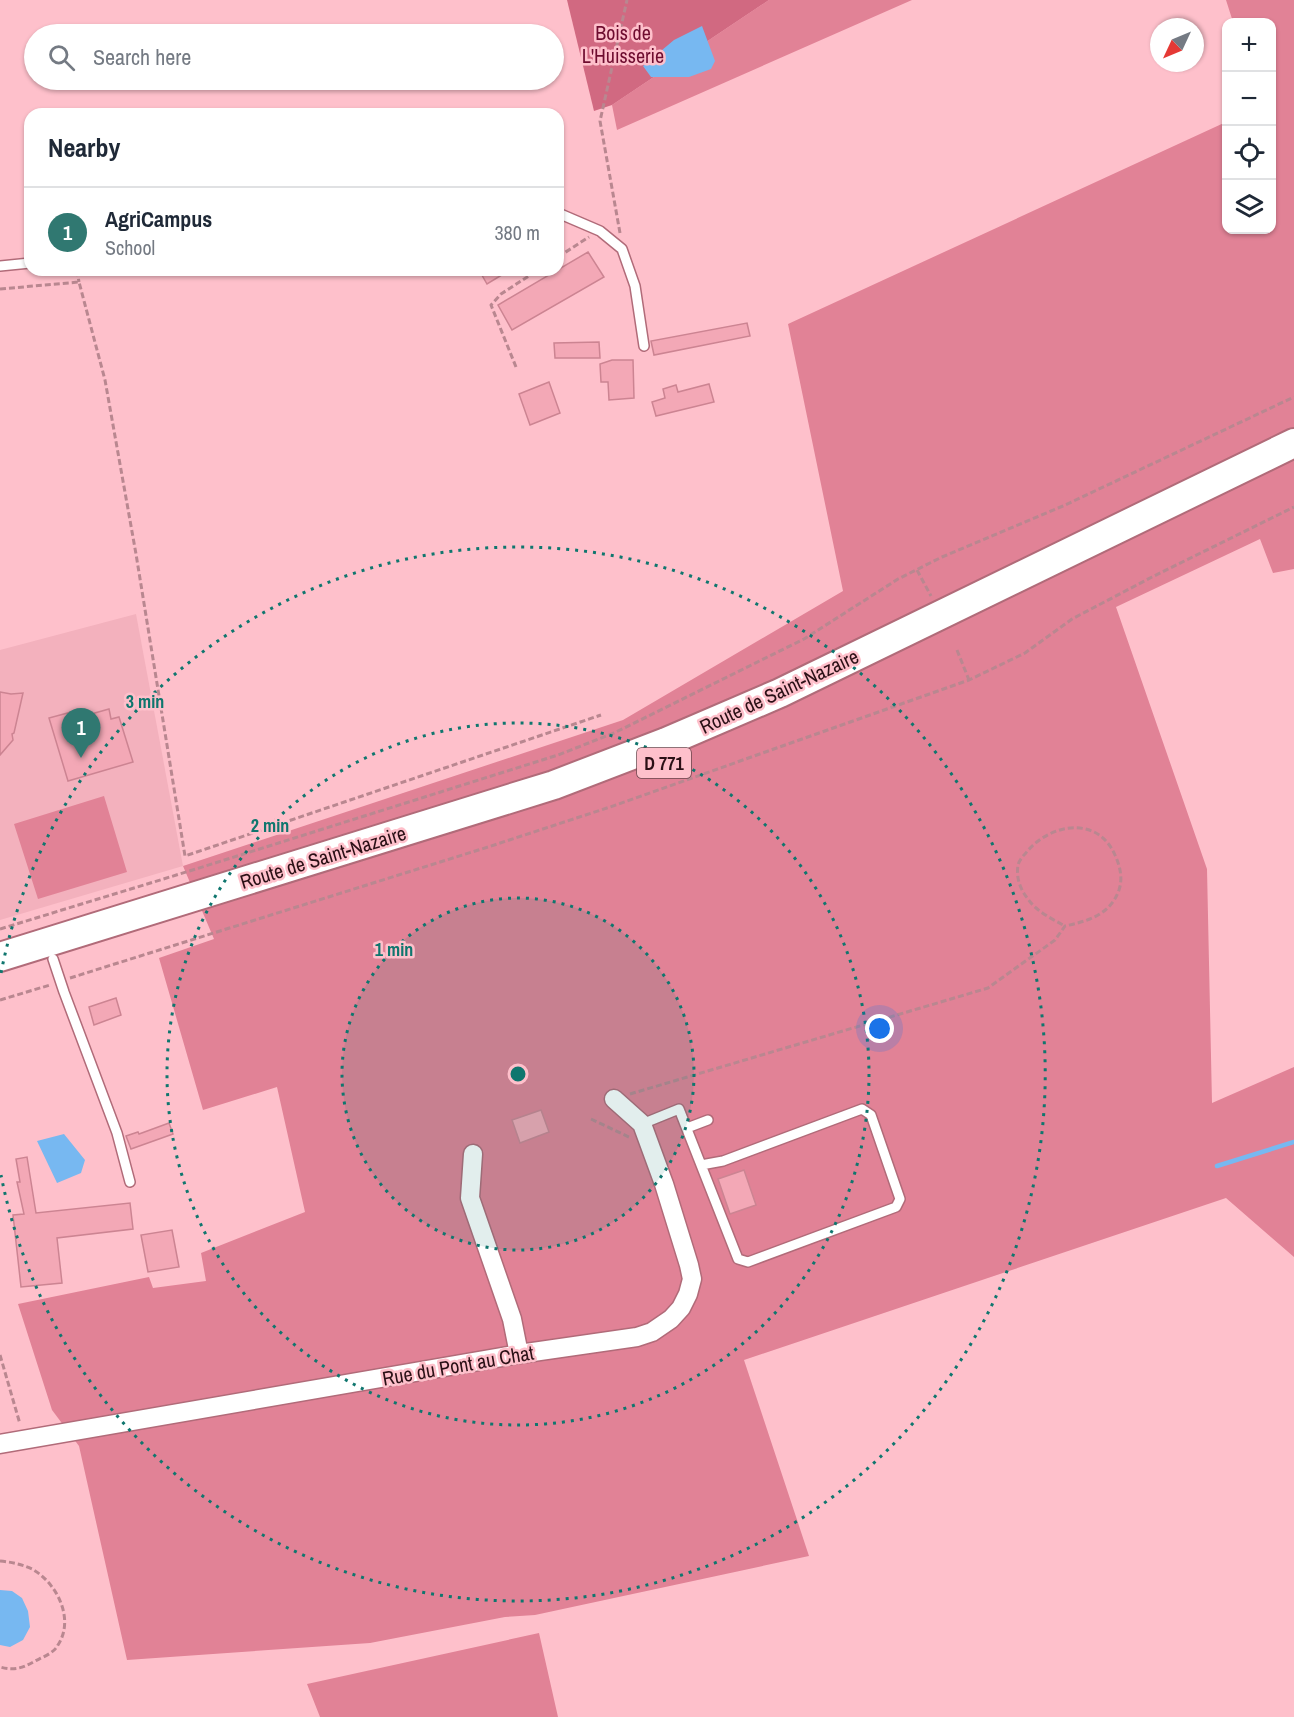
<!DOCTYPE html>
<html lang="en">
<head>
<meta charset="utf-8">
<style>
	:root { --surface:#fff; --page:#f2f2f3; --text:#1f2937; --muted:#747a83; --line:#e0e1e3; --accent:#307871 }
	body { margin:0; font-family:"Archivo Narrow",sans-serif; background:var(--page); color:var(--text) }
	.controls { position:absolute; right:18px; top:18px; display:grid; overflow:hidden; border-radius:12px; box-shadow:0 2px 4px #0004 }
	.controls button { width:54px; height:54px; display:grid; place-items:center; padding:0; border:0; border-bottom:2px solid var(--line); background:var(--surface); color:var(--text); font:30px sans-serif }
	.compass { position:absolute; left:1150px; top:18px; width:54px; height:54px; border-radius:50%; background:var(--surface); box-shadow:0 2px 4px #0004; rotate:226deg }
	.you { position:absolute; left:880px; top:1029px; width:21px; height:21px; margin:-15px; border:4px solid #fff; border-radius:50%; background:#1a73e8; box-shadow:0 0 0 9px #1a73e833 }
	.badge { display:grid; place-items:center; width:39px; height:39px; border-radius:50%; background:var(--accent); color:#fff; font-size:20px; font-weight:700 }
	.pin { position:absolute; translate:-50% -50px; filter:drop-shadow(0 2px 3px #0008) }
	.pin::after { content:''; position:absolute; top:32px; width:21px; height:18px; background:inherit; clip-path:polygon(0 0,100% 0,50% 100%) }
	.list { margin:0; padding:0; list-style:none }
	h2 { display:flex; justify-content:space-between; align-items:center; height:78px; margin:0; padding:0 24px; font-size:26px }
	h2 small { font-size:20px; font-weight:400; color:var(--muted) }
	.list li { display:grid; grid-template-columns:39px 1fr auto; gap:18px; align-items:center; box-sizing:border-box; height:90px; padding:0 24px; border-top:2px solid var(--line) }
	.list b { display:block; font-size:22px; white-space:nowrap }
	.list p { margin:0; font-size:20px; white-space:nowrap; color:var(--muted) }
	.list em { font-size:20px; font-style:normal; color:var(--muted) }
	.icon { flex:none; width:33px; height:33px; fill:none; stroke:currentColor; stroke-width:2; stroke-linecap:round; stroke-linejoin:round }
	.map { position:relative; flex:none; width:1294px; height:1717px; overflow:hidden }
	.search { position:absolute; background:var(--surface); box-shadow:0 2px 4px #0004; left:24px; top:24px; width:540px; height:66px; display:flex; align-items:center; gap:15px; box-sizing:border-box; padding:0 21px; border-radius:33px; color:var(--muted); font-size:22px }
	.panel { position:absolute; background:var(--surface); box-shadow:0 2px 4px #0004; left:24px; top:108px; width:540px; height:168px; border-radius:18px }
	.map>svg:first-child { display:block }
</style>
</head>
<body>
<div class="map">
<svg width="1294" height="1717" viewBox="0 0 1294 1717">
	<rect width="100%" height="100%" fill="#fec0cb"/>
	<!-- built -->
	<path fill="#f3b1bd" d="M 136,614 L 183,866 L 0,920 L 0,650 Z"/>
	<!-- green -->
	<path fill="#e18296" d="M 769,0 L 912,0 L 617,130 L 612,105 Z
		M 1226,0 L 1294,0 L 1294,569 L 1273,573 L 1260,539 L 1116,607 L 1207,869 L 1212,1103 L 1294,1067 L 1294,1257 L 1226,1198 L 744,1360 L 809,1556 L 535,1615 L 505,1617 L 370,1643 L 127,1660 L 79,1446 L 52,1410 L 18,1304 L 149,1277 L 153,1288 L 206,1281 L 201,1253 L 305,1212 L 277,1087 L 203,1110 L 159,958 L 214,939 L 183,866 L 623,720 L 843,591 L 788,324 L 1226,122 L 1226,230 L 1272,230 L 1272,22 L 1233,22 Z
		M 104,796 L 127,872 L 38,899 L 14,824 Z
		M 539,1633 L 558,1717 L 320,1717 L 307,1684 Z"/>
	<!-- forest -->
	<path fill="#d16981" d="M 567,0 L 769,0 L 612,105 L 594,111 Z"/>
	<!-- water -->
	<path fill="#77b8f1" d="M 702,26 L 715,61 L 711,69 L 689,77 L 651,77 L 643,66 L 674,40 Z
		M 64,1134 L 85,1160 L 81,1173 L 57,1183 L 37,1141 Z
		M 0,1590 L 12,1591 L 22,1598 L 28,1611 L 30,1627 L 23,1640 L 10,1647 L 0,1645 Z"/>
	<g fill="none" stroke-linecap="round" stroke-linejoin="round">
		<!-- stream -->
		<path stroke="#77b8f1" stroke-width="4.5" d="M 1217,1166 L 1294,1142"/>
	</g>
	<!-- building -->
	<path fill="#f3a8b6" stroke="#cc8492" stroke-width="1.5" d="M 588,252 L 604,277 L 512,330 L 498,305 Z
		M 479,270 L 510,270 L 487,284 Z
		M 747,323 L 750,336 L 654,355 L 651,341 Z
		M 599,342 L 600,358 L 555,358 L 554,343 Z
		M 612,360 L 633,360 L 634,398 L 609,400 L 608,382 L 601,382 L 600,364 Z
		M 549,382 L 560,413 L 530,425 L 519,394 Z
		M 709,384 L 714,402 L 656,416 L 652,402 L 665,398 L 663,389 L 676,385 L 678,392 Z
		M 0,692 L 11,694 L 23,693 L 14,733 L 12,734 L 13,740 L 0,755 Z
		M 109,709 L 111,719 L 119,717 L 133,762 L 68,781 L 49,718 L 75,711 L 77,718 Z
		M 116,998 L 121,1015 L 94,1025 L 89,1007 Z
		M 541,1110 L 549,1132 L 520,1143 L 512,1120 Z
		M 169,1123 L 173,1134 L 131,1149 L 126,1136 L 138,1132 L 139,1134 Z
		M 27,1157 L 36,1213 L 130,1203 L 133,1229 L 57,1238 L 62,1283 L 21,1287 L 13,1215 L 24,1214 L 17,1182 L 20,1182 L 16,1159 Z
		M 744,1170 L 756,1205 L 730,1214 L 718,1179 Z
		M 172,1230 L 179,1267 L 148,1272 L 141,1235 Z"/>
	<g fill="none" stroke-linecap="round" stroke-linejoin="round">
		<defs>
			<path id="service" d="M 558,213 L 600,231 L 622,249 L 635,286 L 644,346
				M 0,266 L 30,263
				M 53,959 L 64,992 L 117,1133 L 130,1182
				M 642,1124 L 679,1109 L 738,1259 L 748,1262 L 896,1207 L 900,1199 L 871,1115 L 862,1109 L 723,1161 L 701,1165
				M 687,1128 L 708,1120"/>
			<path id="minor" d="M 473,1154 L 470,1198 L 512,1319 L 519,1354
				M 0,1444 L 519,1354 L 637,1337 L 652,1332 L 671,1319 L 681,1308 L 688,1294 L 692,1279 L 689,1265 L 664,1184 L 642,1124 L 614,1099"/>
			<path id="primary" d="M 0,957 L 554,785 L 666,742 L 780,693 L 1294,443"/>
		</defs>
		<!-- service casing -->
		<use href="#service" stroke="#b16b79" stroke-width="12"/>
		<!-- minor casing -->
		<use href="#minor" stroke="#b16b79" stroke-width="21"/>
		<!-- primary casing -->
		<use href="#primary" stroke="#b16b79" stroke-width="32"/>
		<!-- path -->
		<path stroke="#b98790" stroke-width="3" stroke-dasharray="6 3" stroke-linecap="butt" d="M 620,233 L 600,121 L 627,0
			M 558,257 L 589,237
			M 77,270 L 79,282
			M 0,289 L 79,282 L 105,380 L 136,554 L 185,856 L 601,715
			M 516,367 L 491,305 L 501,294 L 538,270
			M 917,570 L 931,596
			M 957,650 L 969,680
			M 0,929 L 196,869 L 558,755 L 614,733 L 804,639 L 898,579 L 942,557 L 1063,506 L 1294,397
			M 70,978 L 488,847 L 610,807 L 969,680 L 1025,653 L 1072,619 L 1152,577 L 1294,507
			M 0,1000 L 50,985
			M 630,1094 L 988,988 L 1055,940 L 1065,926 C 1088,921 1110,915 1119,890 C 1123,878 1120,866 1115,855 C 1097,814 1048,824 1025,854 C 1022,857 1019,861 1018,865 C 1016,878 1020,889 1028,899 C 1036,911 1052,919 1065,926
			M 591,1119 L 631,1138
			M 0,1355 L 20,1424
			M 0,1561 C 11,1562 21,1564 32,1569 C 57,1583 75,1619 58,1645 C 54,1653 43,1657 35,1661 C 23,1668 14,1671 0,1667"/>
		<!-- service -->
		<use href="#service" stroke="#fff" stroke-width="9"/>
		<!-- minor -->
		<use href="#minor" stroke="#fff" stroke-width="18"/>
		<!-- primary -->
		<use href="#primary" stroke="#fff" stroke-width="28"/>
	</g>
	<!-- distance rings -->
	<circle cx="518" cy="1074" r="176" fill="#0f766e" fill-opacity=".12"/>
	<g fill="none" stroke="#0f766e" stroke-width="3" stroke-dasharray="3 6">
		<circle cx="518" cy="1074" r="176"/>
		<circle cx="518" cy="1074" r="351"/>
		<path d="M1 973A527 527 0 1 1 1 1175"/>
	</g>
	<g text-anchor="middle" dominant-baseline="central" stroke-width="5" stroke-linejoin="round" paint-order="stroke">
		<!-- shield labels -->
		<rect fill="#fec0cb" stroke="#6a454c" stroke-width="1.5" x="637" y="748" width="54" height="30" rx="4.5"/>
		<g font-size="18" font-weight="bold" fill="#2b1016">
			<text x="664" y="763">D 771</text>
		</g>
		<!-- park labels -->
		<g font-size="20" fill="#6e0c2f" stroke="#fec0cb">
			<text x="623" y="32">Bois de<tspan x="623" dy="23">L'Huisserie</tspan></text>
		</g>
		<!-- street labels -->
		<g font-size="20" fill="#2b1016" stroke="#fec0cb">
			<text transform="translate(779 691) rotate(-25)">Route de Saint-Nazaire</text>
			<text transform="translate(323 857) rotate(-17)">Route de Saint-Nazaire</text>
			<text transform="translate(458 1365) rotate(-10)">Rue du Pont au Chat</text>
		</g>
	</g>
	<circle cx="518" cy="1074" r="9" fill="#0f766e" stroke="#fec0cb" stroke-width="3"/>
	<g font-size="18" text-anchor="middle" font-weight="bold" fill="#0f766e" stroke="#fec0cb" stroke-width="5" stroke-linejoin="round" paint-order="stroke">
		<text x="145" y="708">3 min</text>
		<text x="270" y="832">2 min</text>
		<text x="394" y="956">1 min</text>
	</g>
</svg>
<div class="controls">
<button>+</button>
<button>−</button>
<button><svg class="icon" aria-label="locate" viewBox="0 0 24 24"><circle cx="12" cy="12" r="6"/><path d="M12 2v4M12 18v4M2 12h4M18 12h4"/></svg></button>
<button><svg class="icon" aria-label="layers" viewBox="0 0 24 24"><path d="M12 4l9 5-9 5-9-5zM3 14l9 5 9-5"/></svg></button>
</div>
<svg class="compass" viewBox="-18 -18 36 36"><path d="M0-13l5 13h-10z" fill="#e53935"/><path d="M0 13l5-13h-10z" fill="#747a83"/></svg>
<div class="you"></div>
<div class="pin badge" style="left:81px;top:758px">1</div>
<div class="search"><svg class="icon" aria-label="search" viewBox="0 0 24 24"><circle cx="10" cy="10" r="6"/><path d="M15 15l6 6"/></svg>Search here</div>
<section class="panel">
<h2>Nearby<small></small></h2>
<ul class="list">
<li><span class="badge">1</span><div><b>AgriCampus</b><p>School</p></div><em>380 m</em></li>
</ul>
</section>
</div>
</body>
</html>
